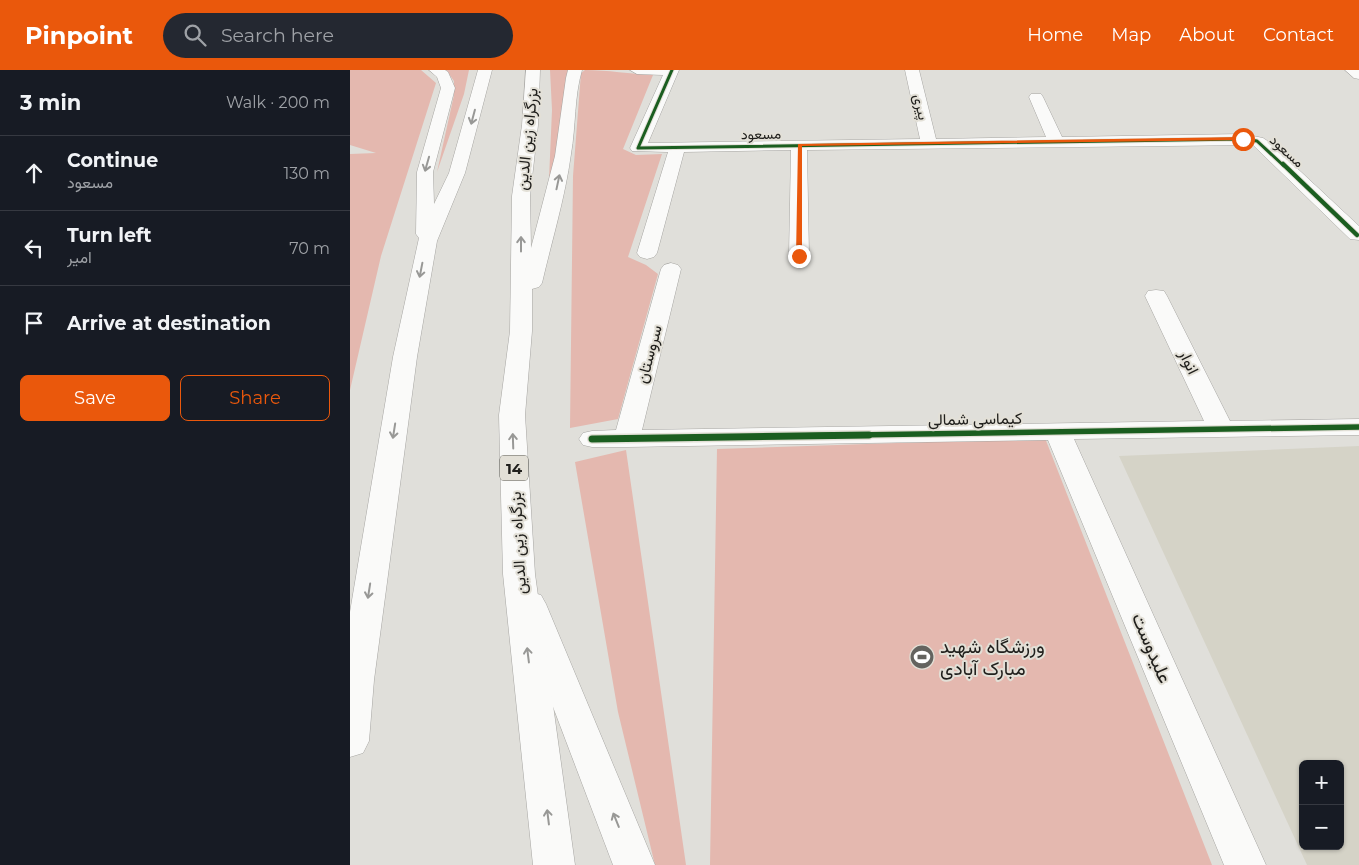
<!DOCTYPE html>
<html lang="en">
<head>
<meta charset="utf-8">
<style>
	:root { --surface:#171b24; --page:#242831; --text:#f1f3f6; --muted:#9ea1a6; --line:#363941; --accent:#ea580c }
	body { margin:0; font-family:Montserrat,Vazirmatn,sans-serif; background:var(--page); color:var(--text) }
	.controls { position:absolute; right:15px; bottom:15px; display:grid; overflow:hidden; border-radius:8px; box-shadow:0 1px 4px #0004 }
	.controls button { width:45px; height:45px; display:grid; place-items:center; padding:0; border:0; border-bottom:1px solid var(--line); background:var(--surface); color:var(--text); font:25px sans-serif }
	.stop { position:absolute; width:15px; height:15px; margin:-11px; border:4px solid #ea580c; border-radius:50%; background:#fff }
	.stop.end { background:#ea580c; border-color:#fff; box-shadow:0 1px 5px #0008 }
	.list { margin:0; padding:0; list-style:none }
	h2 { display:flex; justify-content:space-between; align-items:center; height:65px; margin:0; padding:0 20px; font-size:21px }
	h2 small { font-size:16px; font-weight:400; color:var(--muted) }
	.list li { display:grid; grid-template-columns:32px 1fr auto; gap:15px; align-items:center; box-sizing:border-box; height:75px; padding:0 20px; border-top:1px solid var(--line) }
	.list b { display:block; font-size:19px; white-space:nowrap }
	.list p { margin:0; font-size:16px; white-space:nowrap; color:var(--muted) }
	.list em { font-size:16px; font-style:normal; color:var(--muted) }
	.actions { display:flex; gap:10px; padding:15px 20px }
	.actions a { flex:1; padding:11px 0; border:1px solid var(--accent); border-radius:8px; text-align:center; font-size:18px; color:var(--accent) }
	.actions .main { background:var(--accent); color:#fff }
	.icon { flex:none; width:28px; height:28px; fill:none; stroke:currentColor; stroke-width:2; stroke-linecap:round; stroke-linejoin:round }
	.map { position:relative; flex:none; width:1009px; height:795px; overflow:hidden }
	header { display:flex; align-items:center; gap:30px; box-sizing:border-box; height:70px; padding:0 25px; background:var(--accent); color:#fff }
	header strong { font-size:24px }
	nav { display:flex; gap:28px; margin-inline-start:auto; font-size:18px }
	.search { width:350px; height:45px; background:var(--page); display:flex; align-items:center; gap:12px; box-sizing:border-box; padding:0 18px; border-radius:28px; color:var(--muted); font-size:19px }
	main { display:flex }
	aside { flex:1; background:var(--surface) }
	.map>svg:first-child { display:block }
</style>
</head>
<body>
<header>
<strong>Pinpoint</strong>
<div class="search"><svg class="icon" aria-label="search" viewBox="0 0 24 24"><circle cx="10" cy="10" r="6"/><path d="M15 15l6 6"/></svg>Search here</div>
<nav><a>Home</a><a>Map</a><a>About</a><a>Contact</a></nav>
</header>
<main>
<aside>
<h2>3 min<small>Walk · 200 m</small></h2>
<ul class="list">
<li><svg class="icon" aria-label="ahead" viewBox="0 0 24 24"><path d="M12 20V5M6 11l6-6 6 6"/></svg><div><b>Continue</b><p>مسعود</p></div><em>130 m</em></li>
<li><svg class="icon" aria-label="left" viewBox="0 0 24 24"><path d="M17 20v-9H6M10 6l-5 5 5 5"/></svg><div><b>Turn left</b><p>امیر</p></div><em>70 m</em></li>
<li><svg class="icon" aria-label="arrive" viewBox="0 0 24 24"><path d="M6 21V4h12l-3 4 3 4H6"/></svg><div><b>Arrive at destination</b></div></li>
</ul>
<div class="actions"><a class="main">Save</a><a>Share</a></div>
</aside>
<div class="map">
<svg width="1009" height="795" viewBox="0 0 1009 795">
	<rect width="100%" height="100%" fill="#e0dfda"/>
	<!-- built -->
	<path fill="#d5d3c7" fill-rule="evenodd" d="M 1009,376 L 1009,795 L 957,795 L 769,386 ZM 953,694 L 990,694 L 990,776 L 953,776 Z"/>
	<!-- green -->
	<path fill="#e4b8af" d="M 0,0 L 71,0 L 86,13 L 31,186 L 0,320 L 0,84 L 26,83 L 0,75 Z
		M 96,0 L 119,0 L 114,24 L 87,102 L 104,25 L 104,11 Z
		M 200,0 L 221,0 L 208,80 L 199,109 L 202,40 Z
		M 235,0 C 258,0 280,4 303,5 L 273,79 L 286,85 L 312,84 L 278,187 L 296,195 L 308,204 L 268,349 L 220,358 L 223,106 L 231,3 Z
		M 695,368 L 862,795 L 360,795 L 367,379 Z
		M 276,380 L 336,795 L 305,795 L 268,642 L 225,392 Z"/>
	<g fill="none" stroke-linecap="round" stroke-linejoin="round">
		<defs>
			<path id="street" d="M 280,0 L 329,0 L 298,73 L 570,69 L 555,0 L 569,0 L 586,69 L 696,67 L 679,27 L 681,24 L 691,24 L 693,27 L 712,67 L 893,64 L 913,68 L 919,72 L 1009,156 L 1009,170 L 1000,169 L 903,75 L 457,80 L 459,186 L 456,190 L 449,192 L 442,190 L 439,186 L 441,80 L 334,82 L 307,183 L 304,187 L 297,189 L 290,187 L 287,183 L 318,82 L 282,81 L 280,78 L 313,5 L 287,4 Z
				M 995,0 L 1009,0 L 1009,9 L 1004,8 Z
				M 321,193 L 328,195 L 331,199 L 292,360 L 854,351 L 795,226 L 798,221 L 806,220 L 814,221 L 817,226 L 880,351 L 1009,349 L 1009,365 L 724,369 L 916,795 L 874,795 L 698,370 L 277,377 L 242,377 L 233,375 L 229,369 L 233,363 L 242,361 L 266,360 L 311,199 L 314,195 Z"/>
			<path id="primary" d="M 180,522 L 191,525 L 196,534 L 305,795 L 263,795 L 164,534 L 169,525 Z"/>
			<path id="highway" d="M 79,0 L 95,0 L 98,2 L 105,18 L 83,102 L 84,134 L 99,103 L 128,0 L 142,0 L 115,103 L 87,171 L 67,287 L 24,610 L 19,671 L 13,683 L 0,687 L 0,542 L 43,287 L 69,168 L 66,164 L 67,102 L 91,18 L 87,7 Z
				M 176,0 L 190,0 L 188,55 L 180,126 L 181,178 L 205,86 L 216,8 L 218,0 L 232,0 C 224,27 226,56 221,84 C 215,128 202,170 192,213 L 189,217 L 182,219 L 182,261 L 175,345 L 185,504 L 225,795 L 183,795 L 153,504 L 149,345 L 160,261 L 162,126 L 172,55 Z"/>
		</defs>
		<!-- street casing -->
		<use href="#street" stroke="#a6a5a2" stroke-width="1"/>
		<!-- primary casing -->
		<use href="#primary" stroke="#a6a5a2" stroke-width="1"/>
		<!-- highway casing -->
		<use href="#highway" stroke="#a6a5a2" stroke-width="1"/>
		<!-- street -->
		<use href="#street" fill="#fafaf9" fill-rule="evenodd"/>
		<!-- primary -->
		<use href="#primary" fill="#fafaf9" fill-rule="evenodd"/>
		<!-- highway -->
		<use href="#highway" fill="#fafaf9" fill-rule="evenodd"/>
		<defs>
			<path id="cycleway-far3" d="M 322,0 L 288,78 L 893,69 L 907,71 L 934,96"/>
			<path id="cycleway-far2" d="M 933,94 L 1007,165"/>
			<path id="cycleway-far1" d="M 439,366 L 1009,357"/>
			<path id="cycleway" d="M 242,369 L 519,365"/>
		</defs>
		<!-- cycleway-far3 casing -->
		<use href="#cycleway-far3" stroke="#e3e0d7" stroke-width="5"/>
		<!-- cycleway-far2 casing -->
		<use href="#cycleway-far2" stroke="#e3e0d7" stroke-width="6"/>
		<!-- cycleway-far1 casing -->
		<use href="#cycleway-far1" stroke="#e3e0d7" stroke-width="8"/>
		<!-- cycleway casing -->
		<use href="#cycleway" stroke="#e3e0d7" stroke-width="10"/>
		<!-- cycleway-far3 -->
		<use href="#cycleway-far3" stroke="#1b5e20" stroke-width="3"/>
		<!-- cycleway-far2 -->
		<use href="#cycleway-far2" stroke="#1b5e20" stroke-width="4.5"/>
		<!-- cycleway-far1 -->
		<use href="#cycleway-far1" stroke="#1b5e20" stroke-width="5.5"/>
		<!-- cycleway -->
		<use href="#cycleway" stroke="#1b5e20" stroke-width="7"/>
	</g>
	<!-- one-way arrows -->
	<defs><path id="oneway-shaft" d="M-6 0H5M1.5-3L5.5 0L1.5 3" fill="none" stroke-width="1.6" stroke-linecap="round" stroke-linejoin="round" transform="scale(1.25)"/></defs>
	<g stroke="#989896">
		<use href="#oneway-shaft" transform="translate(123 47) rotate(105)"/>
		<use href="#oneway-shaft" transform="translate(77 94) rotate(106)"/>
		<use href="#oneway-shaft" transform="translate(208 112) rotate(-78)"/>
		<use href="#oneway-shaft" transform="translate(171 174) rotate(-90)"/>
		<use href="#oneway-shaft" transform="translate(71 200) rotate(101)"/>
		<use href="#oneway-shaft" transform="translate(44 361) rotate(99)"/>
		<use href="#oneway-shaft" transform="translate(163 371) rotate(-92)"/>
		<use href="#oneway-shaft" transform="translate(19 521) rotate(99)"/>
		<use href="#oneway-shaft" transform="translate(178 585) rotate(-97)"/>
		<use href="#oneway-shaft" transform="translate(198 747) rotate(-97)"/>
		<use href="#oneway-shaft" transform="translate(266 750) rotate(-112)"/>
	</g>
	<!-- route -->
	<path fill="#ea580c" d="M 893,67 L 895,70 L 452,76 L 452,186 L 449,187 L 446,186 L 448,74 Z"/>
	<!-- icons -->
	<defs>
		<symbol id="stadium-disc" viewBox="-11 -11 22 22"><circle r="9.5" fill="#64635f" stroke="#e3e0d7"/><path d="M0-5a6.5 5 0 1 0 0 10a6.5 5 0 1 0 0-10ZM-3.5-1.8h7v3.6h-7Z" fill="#fff"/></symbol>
	</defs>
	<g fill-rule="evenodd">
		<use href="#stadium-disc" x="558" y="573" width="28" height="28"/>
	</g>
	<g text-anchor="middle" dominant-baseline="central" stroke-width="4" stroke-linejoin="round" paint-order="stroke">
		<!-- far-street labels -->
		<g font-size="14" fill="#21201d" stroke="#e3e0d7">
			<text transform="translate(571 37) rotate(77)">پیری</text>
			<text transform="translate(411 64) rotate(-1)">مسعود</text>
			<text transform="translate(937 81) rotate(42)">مسعود</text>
		</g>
		<!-- shield labels -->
		<rect fill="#e3e0d7" stroke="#5b5a55" stroke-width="1" x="150" y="385.5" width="28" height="25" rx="4"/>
		<g font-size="15" font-weight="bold" fill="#21201d">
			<text x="164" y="398">14</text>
		</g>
		<!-- street labels -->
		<g font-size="16" fill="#21201d" stroke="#e3e0d7">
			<text transform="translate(177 69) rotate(-84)">بزرگراه زین الدین</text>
			<text transform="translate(299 284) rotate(-75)">سروستان</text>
			<text transform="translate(839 292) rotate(64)">انوار</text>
			<text transform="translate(625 349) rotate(-1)">کیماسی شمالی</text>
			<text transform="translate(168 473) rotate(-93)">بزرگراه زین الدین</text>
		</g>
		<!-- near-poi labels -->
		<g font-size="19" fill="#21201d" stroke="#e3e0d7" text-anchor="start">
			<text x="590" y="576">ورزشگاه شهید<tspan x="590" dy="22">مبارک آبادی</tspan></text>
		</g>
		<!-- near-street labels -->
		<g font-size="19" fill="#21201d" stroke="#e3e0d7">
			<text transform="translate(802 578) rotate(67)">علیدوست</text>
		</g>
	</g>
</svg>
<div class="controls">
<button>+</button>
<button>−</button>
</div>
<div class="stop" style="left:893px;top:69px"></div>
<div class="stop end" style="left:449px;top:186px"></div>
</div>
</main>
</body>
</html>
